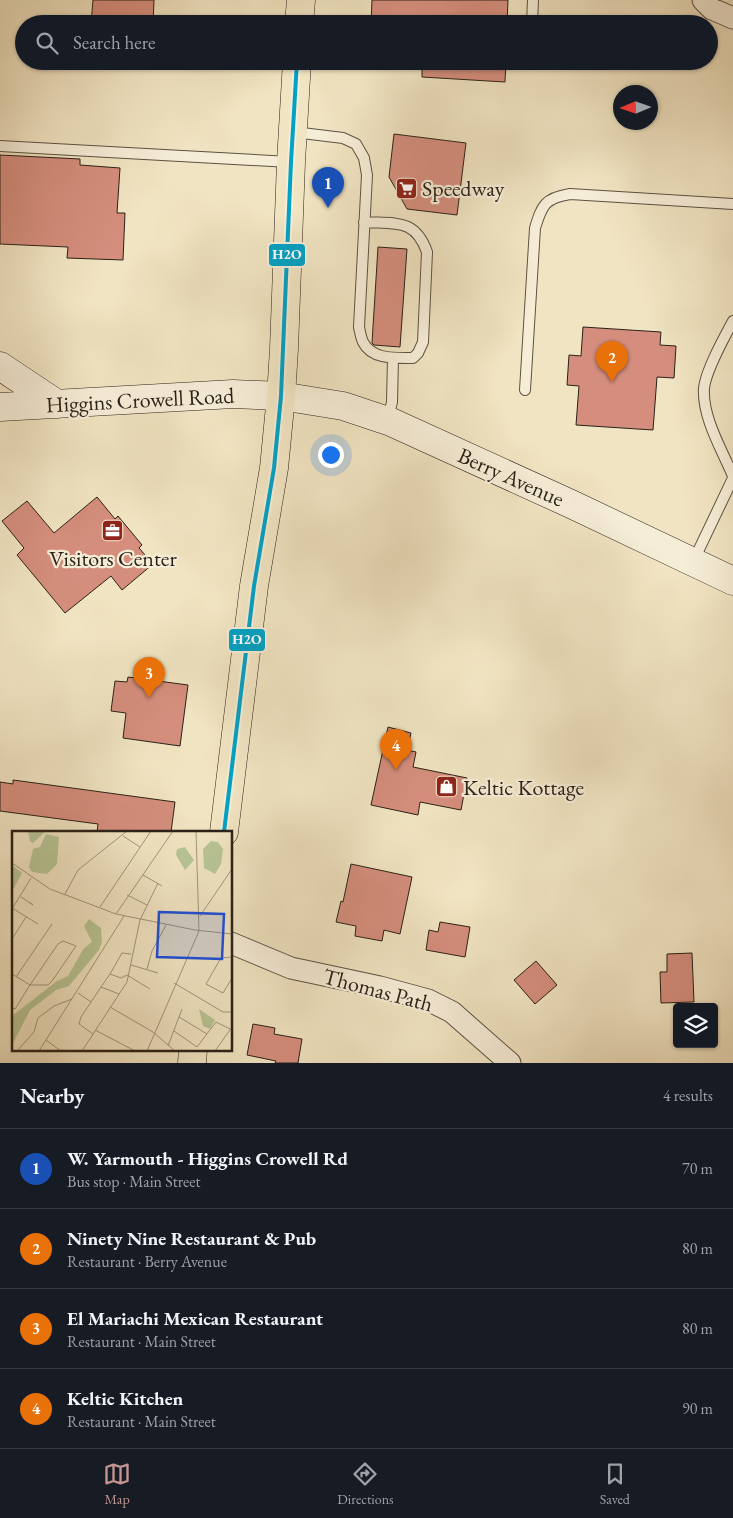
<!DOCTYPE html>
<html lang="en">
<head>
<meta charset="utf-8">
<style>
	:root { --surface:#171b24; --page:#20242c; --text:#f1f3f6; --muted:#9ea1a6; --line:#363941; --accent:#c59692 }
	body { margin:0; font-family:"EB Garamond",serif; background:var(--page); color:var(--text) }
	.controls { position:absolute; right:15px; bottom:15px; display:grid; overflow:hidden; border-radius:5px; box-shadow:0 1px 4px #0004 }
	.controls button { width:45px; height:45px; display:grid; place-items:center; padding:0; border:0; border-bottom:1px solid var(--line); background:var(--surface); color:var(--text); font:25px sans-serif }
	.compass { position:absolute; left:613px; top:85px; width:45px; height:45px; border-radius:50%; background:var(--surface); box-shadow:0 1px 4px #0004; rotate:268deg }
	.you { position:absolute; left:330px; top:454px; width:18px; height:18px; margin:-12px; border:4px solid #fff; border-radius:50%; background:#1a73e8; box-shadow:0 0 0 8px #1a73e833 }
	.badge { display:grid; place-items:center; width:32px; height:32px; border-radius:50%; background:var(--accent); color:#fff; font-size:16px; font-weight:700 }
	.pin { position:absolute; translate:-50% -41px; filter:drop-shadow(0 1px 2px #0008) }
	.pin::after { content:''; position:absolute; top:26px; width:18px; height:15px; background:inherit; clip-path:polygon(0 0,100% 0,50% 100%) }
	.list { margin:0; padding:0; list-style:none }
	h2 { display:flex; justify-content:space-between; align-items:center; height:65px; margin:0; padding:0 20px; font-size:21px }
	h2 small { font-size:16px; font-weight:400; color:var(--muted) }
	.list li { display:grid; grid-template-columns:32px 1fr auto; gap:15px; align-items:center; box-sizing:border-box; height:80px; padding:0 20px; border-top:1px solid var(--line) }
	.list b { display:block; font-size:19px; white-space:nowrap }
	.list p { margin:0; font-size:16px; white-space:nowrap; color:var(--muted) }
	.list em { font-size:16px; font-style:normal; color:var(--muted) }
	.icon { flex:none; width:28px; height:28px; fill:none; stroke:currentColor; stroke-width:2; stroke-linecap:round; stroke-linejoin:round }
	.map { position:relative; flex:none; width:733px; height:1063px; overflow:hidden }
	.search { position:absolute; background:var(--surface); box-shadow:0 1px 4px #0004; left:15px; right:15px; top:15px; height:55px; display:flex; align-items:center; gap:12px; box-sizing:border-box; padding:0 18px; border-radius:28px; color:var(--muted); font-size:19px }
	.sheet { height:385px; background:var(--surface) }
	nav { display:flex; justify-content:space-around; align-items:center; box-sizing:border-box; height:70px; border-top:1px solid var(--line); background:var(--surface); font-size:14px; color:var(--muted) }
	nav a { display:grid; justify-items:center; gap:2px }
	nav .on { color:var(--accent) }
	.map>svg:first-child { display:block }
</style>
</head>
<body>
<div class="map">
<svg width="733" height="1063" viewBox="0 0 733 1063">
	<rect width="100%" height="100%" fill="#f1e4c2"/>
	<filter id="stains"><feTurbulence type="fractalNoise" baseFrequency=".004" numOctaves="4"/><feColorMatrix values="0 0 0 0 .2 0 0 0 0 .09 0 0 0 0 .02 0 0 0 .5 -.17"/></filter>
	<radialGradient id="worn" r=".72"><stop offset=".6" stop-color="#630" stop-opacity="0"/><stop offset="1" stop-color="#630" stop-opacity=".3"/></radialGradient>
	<!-- building -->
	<path fill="#d58e7d" stroke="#2a2118" d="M 93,0 L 154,0 L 153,24 L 91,24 Z
		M 372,0 L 508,0 L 507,24 L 371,24 Z
		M 422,61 L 506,61 L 505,82 L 422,77 Z
		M 394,134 L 466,143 L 457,215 L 407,209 L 389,177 Z
		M 0,155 L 80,159 L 80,165 L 120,168 L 117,213 L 125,213 L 123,260 L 67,258 L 68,247 L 0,244 Z
		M 378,247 L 407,249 L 400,347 L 374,345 L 372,343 Z
		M 583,327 L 661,332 L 660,345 L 676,346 L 674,378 L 657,377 L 653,430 L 576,425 L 579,386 L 567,385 L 569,355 L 581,356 Z
		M 97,497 L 115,519 L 118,516 L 142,545 L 139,548 L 153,564 L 122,590 L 111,576 L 65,613 L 17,555 L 24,548 L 2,521 L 27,501 L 54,533 Z
		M 128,677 L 188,685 L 180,746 L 123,738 L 126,713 L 111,711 L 115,681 L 127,682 Z
		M 388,727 L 411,733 L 407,750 L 416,752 L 413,767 L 467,778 L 461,810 L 420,802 L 418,815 L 371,805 Z
		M 13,780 L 175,802 L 171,832 L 97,832 L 98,824 L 0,811 L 0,782 L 13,784 Z
		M 351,864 L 412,877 L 400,934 L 384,930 L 382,941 L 355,936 L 356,926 L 336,922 L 341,901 L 343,902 Z
		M 440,922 L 470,927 L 465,957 L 426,950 L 429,930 L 438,932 Z
		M 692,953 L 694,1002 L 661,1003 L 660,972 L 667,972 L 667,954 Z
		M 536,961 L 557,985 L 535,1004 L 514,980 Z
		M 253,1024 L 275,1028 L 274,1034 L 302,1039 L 298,1063 L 275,1063 L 276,1061 L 247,1055 Z"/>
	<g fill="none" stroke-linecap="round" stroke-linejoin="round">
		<defs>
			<path id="lane" d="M 532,24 L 533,0
				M 294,132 L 343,138 L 356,144 L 364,158 L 367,175 L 359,327 C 360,332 361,338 363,342 C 372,360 396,358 413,358 L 418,353 L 423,342 L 427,252 C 415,218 395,224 364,222
				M 0,146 L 290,162
				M 733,321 C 724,338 706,370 704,388 C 702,417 722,450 733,476
				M 525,390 L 535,228 C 542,205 545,198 570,194 L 733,204
				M 388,419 L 392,402 L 393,358
				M 693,562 L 733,478"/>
			<path id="street" d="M 703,0 L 712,9 L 733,18
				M 231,943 L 291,968 L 380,987 L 428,1000 L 452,1012 L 510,1063"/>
			<path id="secondary" d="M 0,366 L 57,404
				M 0,407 L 233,394 L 281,396 L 343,406 L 391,422 L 571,504 L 733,581"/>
			<path id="primary" d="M 299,24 L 301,0
				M 224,832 L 254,586 L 274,468 L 281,396 L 284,349 L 291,162 L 297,61
				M 192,1063 L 193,1049"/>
		</defs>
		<!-- lane casing -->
		<use href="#lane" stroke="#5c5242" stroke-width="12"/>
		<!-- street casing -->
		<use href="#street" stroke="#5c5242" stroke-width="23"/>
		<!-- secondary casing -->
		<use href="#secondary" stroke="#2a2118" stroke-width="29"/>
		<!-- primary casing -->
		<use href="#primary" stroke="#2a2118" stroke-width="29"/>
		<!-- lane -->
		<use href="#lane" stroke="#f6edd7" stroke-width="10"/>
		<!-- street -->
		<use href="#street" stroke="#f6edd7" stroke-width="21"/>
		<!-- secondary -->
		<use href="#secondary" stroke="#f6edd7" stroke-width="28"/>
		<!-- primary -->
		<use href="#primary" stroke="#f1e4c2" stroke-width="28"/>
		<defs>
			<path id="bus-1" d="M 224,832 L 254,586 L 274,468 L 281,396 L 291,162 L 297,61"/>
		</defs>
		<!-- bus-1 casing -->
		<use href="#bus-1" stroke="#f6edd7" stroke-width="8"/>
		<!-- bus-1 -->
		<use href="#bus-1" stroke="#02a2c5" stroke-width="4"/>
	</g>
	<!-- icons -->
	<defs>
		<symbol id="supermarket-square" viewBox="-11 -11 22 22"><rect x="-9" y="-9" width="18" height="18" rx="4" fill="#8f2418" stroke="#f6edd7"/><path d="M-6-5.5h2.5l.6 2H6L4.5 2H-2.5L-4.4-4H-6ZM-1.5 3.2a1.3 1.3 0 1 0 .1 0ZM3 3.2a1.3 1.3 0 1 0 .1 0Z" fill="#fff"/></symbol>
		<symbol id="office-square" viewBox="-11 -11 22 22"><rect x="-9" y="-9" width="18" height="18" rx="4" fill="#8f2418" stroke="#f6edd7"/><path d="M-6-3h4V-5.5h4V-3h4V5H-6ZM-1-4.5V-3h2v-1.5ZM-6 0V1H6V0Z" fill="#fff"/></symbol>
		<symbol id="shop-square" viewBox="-11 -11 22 22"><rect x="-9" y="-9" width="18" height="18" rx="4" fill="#8f2418" stroke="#f6edd7"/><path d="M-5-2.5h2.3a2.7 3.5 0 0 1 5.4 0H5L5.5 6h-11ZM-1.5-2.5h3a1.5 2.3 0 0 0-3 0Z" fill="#fff"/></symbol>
	</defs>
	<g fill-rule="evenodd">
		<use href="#supermarket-square" x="394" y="176" width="25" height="25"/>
		<use href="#office-square" x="100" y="518" width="25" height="25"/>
		<use href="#shop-square" x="434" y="774" width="25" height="25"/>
	</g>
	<g text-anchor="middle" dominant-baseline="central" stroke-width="4.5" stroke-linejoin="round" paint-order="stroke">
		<!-- poi labels -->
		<g font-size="22" fill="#2a2118" stroke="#f6edd7" text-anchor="start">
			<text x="422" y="188">Speedway</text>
			<text x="113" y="558" text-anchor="middle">Visitors Center</text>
			<text x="463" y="787">Keltic Kottage</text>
		</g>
		<!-- street labels -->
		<g font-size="22" fill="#2a2118" stroke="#f6edd7">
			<text transform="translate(140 400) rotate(-3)">Higgins Crowell Road</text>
			<text transform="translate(511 477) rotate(24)">Berry Avenue</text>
			<text transform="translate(378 990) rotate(15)">Thomas Path</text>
		</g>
	</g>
	<!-- overview -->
	<g transform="translate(12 831)">
		<rect width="220" height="220" fill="#f1e4c2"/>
		<path d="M 16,0 L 34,0 L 21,12 L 18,10 ZM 34,3 L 47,6 L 45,33 L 35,43 L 20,41 L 17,36 L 21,18 L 28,16 ZM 199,10 L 206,11 L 211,18 L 209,33 L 203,43 L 192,37 L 191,18 ZM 173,16 L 182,29 L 173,39 L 164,24 L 165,18 ZM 0,34 L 10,42 L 2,57 L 0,57 ZM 77,88 L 89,97 L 90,111 L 87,119 L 57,155 L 44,159 L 18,179 L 0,214 L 0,185 L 45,150 L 56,145 L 72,117 L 80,111 L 72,95 ZM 187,178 L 203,189 L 198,198 L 191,195 Z" fill="#b8c595"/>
		<path fill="none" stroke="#a1967e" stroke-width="1" d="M 184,0 L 187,100M 111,5 L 128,16M 0,32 L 38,58 L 104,83 L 183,99 L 220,103M 131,44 L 150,55M 53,63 L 66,39 L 115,0M 115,64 L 135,74M 9,66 L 21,74 L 17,71M 88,76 L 139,0M 0,77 L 26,93M 0,78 L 19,47M 104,83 L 161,0M 188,85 L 220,38M 0,108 L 14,86M 51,110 L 64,115 L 40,150 L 36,154 L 18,154 L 46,113 ZM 220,126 L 209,127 L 194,153 L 211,162 L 220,147M 119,134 L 146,142M 135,138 L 140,120 L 154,94M 0,143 L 18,154 L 3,178 L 0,177M 98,143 L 110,122 L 119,123M 4,146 L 40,93M 162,152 L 211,181 L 220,181M 89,156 L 98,143 L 109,147 L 115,144 L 138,158M 66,162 L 79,171M 98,176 L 141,201 L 163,220M 167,186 L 195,203M 83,199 L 123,220M 162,200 L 185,216 L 204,191 L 218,198M 81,203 L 67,193 L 69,186 L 89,156 L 107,163M 34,209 L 49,220M 156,215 L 170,178M 5,220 L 22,201 L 26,187 L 42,175 L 60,168M 27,220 L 112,85M 70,220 L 115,151 L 128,89 L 146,52M 135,220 L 187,100M 203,220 L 220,196"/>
		<path fill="#1d4ed8" fill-opacity="0.15" stroke="#1d4ed8" stroke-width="2.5" d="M 147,81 L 212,83 L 210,128 L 145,126 Z"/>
		<rect width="220" height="220" fill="none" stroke="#2a2118" stroke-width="2.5"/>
	</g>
	<g stroke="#f6edd7" stroke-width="2">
		<rect x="268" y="243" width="38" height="24" rx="5" fill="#02a2c5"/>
		<rect x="228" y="628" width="38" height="24" rx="5" fill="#02a2c5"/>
	</g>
	<g font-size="14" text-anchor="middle" font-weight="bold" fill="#fff">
		<text x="287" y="259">H2O</text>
		<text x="247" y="644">H2O</text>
	</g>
	<rect width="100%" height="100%" filter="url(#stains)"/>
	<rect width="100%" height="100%" fill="url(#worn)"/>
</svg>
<div class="controls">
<button><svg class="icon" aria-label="layers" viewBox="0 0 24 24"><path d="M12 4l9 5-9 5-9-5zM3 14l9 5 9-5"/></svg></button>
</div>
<svg class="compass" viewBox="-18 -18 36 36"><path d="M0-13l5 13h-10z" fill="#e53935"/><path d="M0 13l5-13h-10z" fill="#9ea1a6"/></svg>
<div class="you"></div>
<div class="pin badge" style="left:328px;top:208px;background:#1a4fb4">1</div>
<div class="pin badge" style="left:612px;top:382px;background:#e8710a">2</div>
<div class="pin badge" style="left:149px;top:698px;background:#e8710a">3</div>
<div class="pin badge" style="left:396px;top:770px;background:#e8710a">4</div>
<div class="search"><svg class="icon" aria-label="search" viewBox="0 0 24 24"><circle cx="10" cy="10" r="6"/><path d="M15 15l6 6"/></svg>Search here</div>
</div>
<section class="sheet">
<h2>Nearby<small>4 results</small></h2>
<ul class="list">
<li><span class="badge" style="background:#1a4fb4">1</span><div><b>W. Yarmouth - Higgins Crowell Rd</b><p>Bus stop · Main Street</p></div><em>70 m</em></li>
<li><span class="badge" style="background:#e8710a">2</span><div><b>Ninety Nine Restaurant &amp; Pub</b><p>Restaurant · Berry Avenue</p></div><em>80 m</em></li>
<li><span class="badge" style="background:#e8710a">3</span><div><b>El Mariachi Mexican Restaurant</b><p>Restaurant · Main Street</p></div><em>80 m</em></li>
<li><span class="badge" style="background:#e8710a">4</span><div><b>Keltic Kitchen</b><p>Restaurant · Main Street</p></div><em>90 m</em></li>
</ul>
</section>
<nav>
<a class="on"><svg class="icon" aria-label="map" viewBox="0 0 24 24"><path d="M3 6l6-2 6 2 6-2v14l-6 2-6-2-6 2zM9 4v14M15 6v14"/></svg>Map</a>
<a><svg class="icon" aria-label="directions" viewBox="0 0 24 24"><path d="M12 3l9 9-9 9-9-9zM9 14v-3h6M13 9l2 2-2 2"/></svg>Directions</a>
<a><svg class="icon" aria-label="saved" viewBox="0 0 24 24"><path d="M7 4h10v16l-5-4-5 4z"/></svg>Saved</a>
</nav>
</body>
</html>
